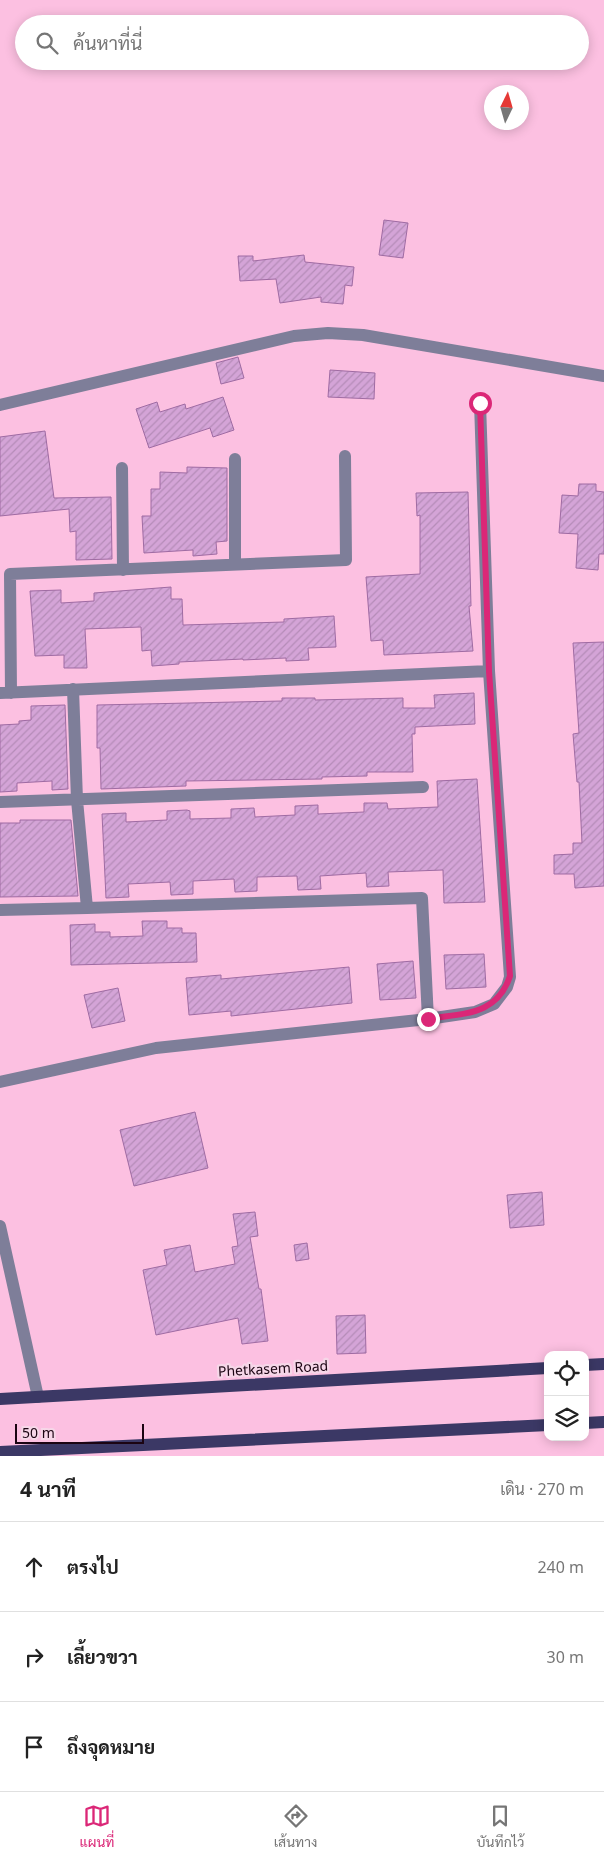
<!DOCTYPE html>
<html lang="th">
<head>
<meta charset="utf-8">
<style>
	:root { --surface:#fff; --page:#f6f6f6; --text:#222; --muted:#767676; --line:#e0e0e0; --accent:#db2777 }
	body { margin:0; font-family:"Noto Sans",Sarabun,sans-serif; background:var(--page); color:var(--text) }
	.controls { position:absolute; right:15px; bottom:15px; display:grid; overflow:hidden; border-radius:10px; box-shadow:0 2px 12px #0003 }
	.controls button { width:45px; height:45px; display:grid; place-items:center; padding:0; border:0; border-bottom:1px solid var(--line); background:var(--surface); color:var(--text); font:25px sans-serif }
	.compass { position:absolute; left:484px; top:85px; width:45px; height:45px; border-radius:50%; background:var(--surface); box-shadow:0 2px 12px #0003; rotate:5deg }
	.scale { position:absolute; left:15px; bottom:12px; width:129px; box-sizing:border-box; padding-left:5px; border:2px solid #1b0412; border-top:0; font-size:14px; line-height:18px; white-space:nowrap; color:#1b0412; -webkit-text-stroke:4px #f6d7e8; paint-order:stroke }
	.stop { position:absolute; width:15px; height:15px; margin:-11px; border:4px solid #db2777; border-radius:50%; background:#fff }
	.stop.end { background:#db2777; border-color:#fff; box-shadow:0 1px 5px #0008 }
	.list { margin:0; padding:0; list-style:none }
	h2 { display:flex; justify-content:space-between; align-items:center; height:65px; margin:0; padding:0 20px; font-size:21px }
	h2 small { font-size:16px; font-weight:400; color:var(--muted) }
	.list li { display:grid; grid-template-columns:32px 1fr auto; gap:15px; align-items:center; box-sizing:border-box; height:90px; padding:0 20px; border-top:1px solid var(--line) }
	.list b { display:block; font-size:19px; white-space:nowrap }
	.list em { font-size:16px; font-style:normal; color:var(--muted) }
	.icon { flex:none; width:28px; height:28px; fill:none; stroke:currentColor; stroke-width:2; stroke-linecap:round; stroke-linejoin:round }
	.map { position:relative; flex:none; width:604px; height:1456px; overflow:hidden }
	.search { position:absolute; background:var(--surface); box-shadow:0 2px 12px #0003; left:15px; right:15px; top:15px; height:55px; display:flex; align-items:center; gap:12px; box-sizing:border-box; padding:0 18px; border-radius:28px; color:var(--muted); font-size:19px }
	.sheet { height:335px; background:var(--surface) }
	nav { display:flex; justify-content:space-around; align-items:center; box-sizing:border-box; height:70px; border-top:1px solid var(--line); background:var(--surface); font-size:14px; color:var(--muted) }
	nav a { display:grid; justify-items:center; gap:2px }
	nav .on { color:var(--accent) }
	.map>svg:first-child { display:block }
</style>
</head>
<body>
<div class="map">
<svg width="604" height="1456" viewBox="0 0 604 1456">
	<defs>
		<pattern id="building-hatch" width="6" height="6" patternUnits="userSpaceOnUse" patternTransform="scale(1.25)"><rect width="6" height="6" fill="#d4a4d7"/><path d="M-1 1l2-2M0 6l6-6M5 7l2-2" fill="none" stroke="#b58cb8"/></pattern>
	</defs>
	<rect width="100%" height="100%" fill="#fcc0e1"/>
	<!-- building -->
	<path fill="url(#building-hatch)" stroke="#9f6ba3" d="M 384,220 L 408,223 L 403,258 L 379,255 Z
		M 304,255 L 305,262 L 354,267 L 352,286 L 345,285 L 343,304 L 321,302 L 321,297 L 280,303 L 276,279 L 240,281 L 238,256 L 253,256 L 253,261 Z
		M 238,357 L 244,378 L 221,384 L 216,363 Z
		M 330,370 L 375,373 L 374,399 L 328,397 Z
		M 223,397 L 234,430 L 213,437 L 210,428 L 149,448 L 136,409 L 157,402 L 160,412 L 185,404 L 186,409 Z
		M 45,431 L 54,498 L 111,497 L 112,559 L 76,560 L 76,531 L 70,532 L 69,509 L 0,516 L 0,437 Z
		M 187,467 L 227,468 L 227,541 L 216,542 L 217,554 L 193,556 L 193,550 L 144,553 L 142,516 L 151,516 L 151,489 L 160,489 L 160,472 L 187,473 Z
		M 579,484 L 596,484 L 596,491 L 604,492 L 604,554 L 599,554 L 598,570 L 576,568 L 578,534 L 559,533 L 562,495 L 578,496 Z
		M 468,492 L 471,606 L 469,606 L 473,651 L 384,655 L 383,640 L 371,641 L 366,577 L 420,574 L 420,515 L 417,516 L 416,493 Z
		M 171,587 L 171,599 L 182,599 L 183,625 L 284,622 L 284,619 L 334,616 L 336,647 L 308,648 L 309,660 L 286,661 L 286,658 L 243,660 L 243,659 L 179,662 L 179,664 L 152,666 L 151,650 L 142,651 L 141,627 L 85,629 L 87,668 L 64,668 L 64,655 L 35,656 L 30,591 L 61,590 L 61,603 L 94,601 L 94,593 Z
		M 604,642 L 604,886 L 575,888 L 574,874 L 554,874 L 554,855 L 573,854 L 573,843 L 582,843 L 579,782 L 577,782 L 573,734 L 579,733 L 573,643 Z
		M 474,693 L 475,724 L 415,727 L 415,734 L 412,734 L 413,772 L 367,772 L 367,776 L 322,777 L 322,779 L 186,781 L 186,786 L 101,789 L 100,748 L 97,748 L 97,705 L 282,701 L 282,698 L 315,698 L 315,700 L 403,698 L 403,708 L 435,708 L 434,695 Z
		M 65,705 L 68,789 L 52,790 L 52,781 L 17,783 L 17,791 L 0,792 L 0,725 L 19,724 L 19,721 L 31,720 L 31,706 Z
		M 477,779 L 485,902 L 444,903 L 443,870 L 388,872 L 389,886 L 367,887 L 366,873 L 320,876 L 321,889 L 298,890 L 297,876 L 257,877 L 257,891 L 235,892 L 234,879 L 193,881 L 193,894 L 171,895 L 170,882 L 128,884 L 129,897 L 106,898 L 102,814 L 126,813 L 126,822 L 167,820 L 167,811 L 187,810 L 190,811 L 190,819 L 231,818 L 231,809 L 254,808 L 255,817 L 295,815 L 295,806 L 318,805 L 318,814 L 364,812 L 364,803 L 387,803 L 388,809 L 438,807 L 437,781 Z
		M 20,820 L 71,820 L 78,896 L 0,897 L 0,823 L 20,823 Z
		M 142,921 L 167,921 L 167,928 L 182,928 L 182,933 L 196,933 L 197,962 L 71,965 L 70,925 L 95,924 L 95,932 L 110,932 L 110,937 L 143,936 Z
		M 484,954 L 486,987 L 446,989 L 444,955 Z
		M 413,961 L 416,998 L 380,1000 L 377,964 Z
		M 349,967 L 352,1003 L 231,1016 L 231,1011 L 189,1015 L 186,978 L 221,975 L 221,979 Z
		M 118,988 L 125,1021 L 92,1028 L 84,995 Z
		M 195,1112 L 208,1168 L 134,1186 L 120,1130 Z
		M 542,1192 L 544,1225 L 510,1228 L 507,1195 Z
		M 255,1212 L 258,1236 L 250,1237 L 259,1289 L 261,1289 L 268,1341 L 242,1344 L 238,1318 L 156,1335 L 143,1270 L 167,1265 L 164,1250 L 190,1245 L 195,1272 L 235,1264 L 232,1247 L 238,1246 L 233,1214 Z
		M 307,1243 L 309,1259 L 296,1261 L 294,1245 Z
		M 365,1315 L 366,1353 L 337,1354 L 336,1316 Z"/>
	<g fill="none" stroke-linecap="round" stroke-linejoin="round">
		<!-- minor -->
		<path stroke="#7e7e99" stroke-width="12" d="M 0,405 L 294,336 L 328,333 L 363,335 L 604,376
			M 122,468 L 123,570
			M 235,563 L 235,459
			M 73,689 L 77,800 L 87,908 L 422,898 L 428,1019
			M 0,693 L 489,671
			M 11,693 L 10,574 L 346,560 L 345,456
			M 0,802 L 423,787
			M 0,910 L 87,908
			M 0,1082 L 156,1048 L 428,1019 L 475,1012 L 494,1004 L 507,987 L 510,977 L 489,671 L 480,403
			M 0,1226 L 38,1397"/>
		<!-- primary -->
		<path stroke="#3b3865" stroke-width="12" d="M 585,1365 L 604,1364
			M 0,1399 L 548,1368
			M 585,1423 L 604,1422
			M 0,1452 L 548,1425"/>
	</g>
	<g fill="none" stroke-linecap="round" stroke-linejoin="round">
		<!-- route -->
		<path stroke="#db2777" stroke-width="6" d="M 428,1019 C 463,1013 497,1016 510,976 L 489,671 L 480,403"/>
	</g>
	<g text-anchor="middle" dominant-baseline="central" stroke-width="4.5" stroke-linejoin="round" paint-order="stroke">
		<!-- street labels -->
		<g font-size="14" fill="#1b0412" stroke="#f6d7e8">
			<text transform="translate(273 1368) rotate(-3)">Phetkasem Road</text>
		</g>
	</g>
</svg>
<div class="controls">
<button><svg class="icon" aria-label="locate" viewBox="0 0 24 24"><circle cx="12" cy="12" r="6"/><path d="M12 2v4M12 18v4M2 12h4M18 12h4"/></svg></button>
<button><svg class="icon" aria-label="layers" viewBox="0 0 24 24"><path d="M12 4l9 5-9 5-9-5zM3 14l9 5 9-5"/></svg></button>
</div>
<svg class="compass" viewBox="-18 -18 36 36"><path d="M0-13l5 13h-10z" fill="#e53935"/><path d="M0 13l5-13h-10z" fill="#767676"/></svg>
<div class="scale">50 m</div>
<div class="stop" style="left:480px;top:403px"></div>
<div class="stop end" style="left:428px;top:1019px"></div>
<div class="search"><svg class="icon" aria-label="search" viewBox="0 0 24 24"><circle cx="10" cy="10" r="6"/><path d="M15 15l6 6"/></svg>ค้นหาที่นี่</div>
</div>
<section class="sheet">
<h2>4 นาที<small>เดิน · 270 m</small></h2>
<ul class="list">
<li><svg class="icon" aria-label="ahead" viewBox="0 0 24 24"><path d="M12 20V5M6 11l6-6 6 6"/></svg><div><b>ตรงไป</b></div><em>240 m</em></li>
<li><svg class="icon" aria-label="right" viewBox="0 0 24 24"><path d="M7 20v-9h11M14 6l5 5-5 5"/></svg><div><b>เลี้ยวขวา</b></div><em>30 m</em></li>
<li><svg class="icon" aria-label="arrive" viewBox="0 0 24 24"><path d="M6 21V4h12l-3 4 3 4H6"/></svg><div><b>ถึงจุดหมาย</b></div></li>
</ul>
</section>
<nav>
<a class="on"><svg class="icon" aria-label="map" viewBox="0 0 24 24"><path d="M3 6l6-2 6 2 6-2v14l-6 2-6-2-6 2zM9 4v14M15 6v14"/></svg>แผนที่</a>
<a><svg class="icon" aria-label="directions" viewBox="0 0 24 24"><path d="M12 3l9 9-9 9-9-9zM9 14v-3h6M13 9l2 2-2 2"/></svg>เส้นทาง</a>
<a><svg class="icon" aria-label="saved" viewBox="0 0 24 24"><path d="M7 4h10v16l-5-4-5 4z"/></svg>บันทึกไว้</a>
</nav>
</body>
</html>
